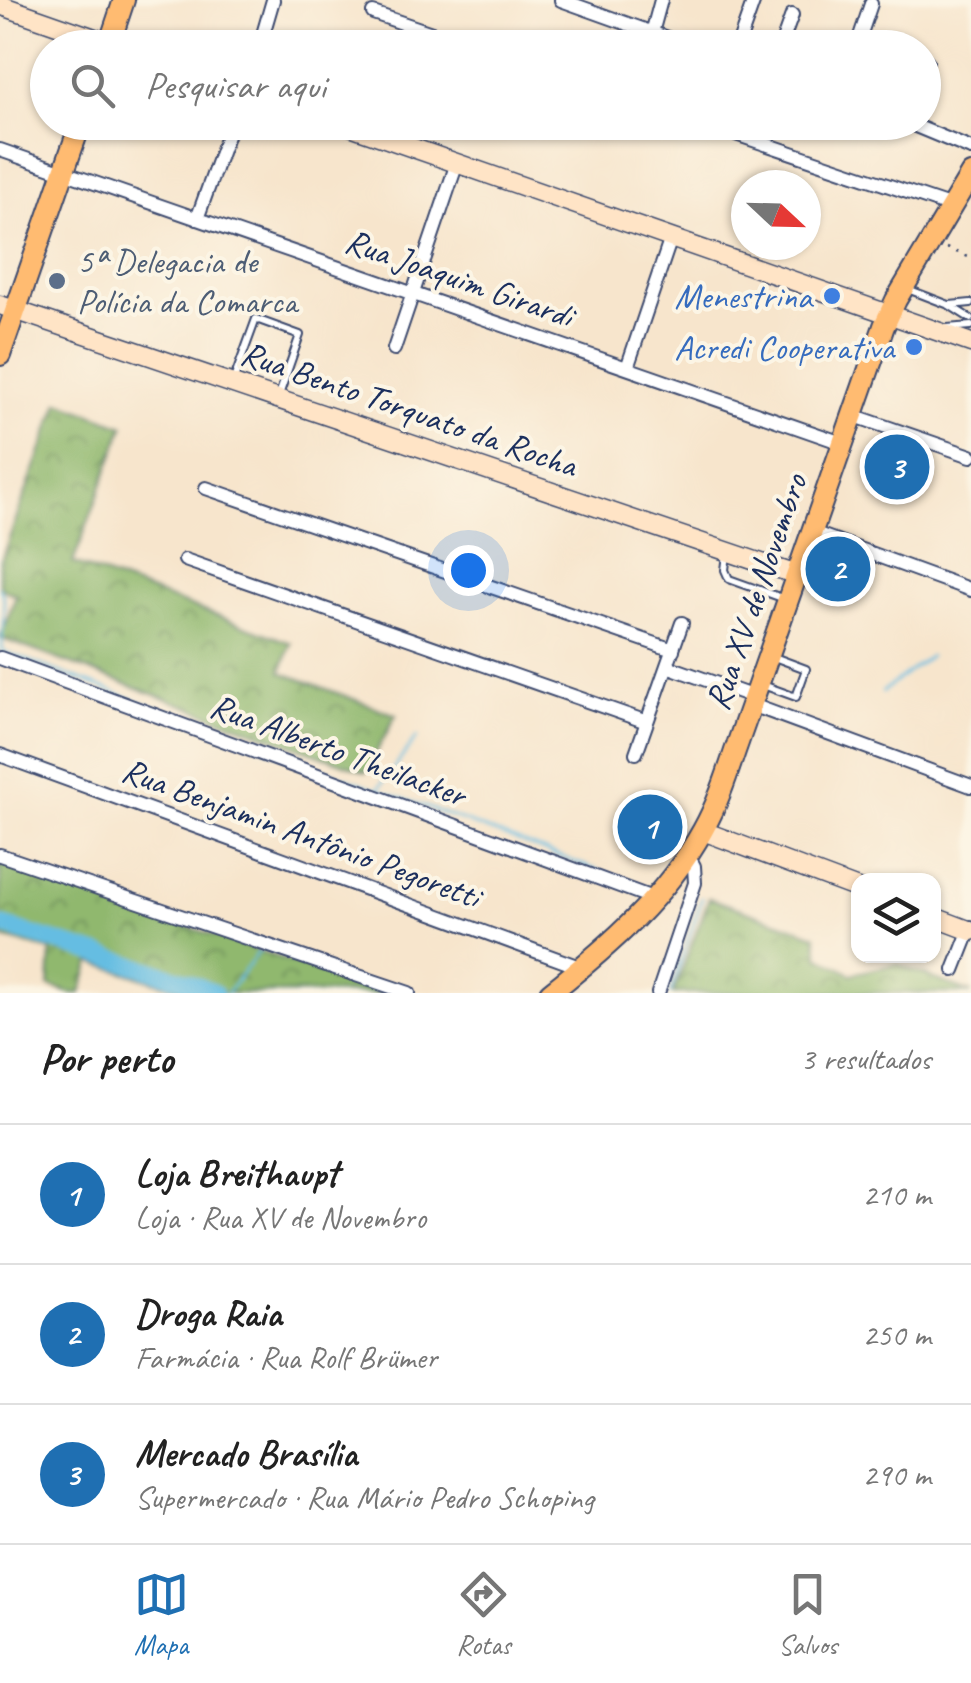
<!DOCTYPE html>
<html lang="pt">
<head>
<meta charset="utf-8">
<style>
	:root { --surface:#fff; --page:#f6f6f6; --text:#222; --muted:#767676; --line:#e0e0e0; --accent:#1f6fb2 }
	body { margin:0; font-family:Caveat,sans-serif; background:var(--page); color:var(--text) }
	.controls { position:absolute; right:30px; bottom:30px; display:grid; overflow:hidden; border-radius:20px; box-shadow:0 2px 8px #0004 }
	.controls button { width:90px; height:90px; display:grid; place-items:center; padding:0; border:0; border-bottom:2px solid var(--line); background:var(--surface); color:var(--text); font:50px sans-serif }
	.compass { position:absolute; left:731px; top:170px; width:90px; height:90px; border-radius:50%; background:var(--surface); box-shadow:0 2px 8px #0004; rotate:112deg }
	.you { position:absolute; left:468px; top:570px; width:35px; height:35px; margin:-25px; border:8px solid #fff; border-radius:50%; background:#1a73e8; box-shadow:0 0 0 15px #1a73e833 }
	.badge { display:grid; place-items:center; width:65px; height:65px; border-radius:50%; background:var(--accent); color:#fff; font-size:32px; font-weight:700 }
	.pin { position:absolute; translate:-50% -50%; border:5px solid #fff; box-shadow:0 2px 10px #0006 }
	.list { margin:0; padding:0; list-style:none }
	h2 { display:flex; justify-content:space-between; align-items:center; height:130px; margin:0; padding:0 40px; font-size:42px }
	h2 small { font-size:32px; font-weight:400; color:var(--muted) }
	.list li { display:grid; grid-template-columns:65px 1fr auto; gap:30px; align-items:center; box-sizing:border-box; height:140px; padding:0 40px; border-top:2px solid var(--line) }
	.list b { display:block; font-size:38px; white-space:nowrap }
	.list p { margin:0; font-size:32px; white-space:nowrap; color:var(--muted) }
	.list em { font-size:32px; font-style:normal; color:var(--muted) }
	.icon { flex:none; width:55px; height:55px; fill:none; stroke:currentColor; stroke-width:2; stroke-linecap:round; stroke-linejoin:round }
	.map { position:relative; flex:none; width:971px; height:993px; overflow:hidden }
	.search { position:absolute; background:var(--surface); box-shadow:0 2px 8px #0004; left:30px; right:30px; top:30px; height:110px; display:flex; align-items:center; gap:25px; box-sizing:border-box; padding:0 35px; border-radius:55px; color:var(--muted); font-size:38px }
	.sheet { height:550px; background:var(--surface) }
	nav { display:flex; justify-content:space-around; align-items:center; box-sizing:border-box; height:140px; border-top:2px solid var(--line); background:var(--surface); font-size:28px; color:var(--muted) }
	nav a { display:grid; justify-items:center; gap:5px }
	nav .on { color:var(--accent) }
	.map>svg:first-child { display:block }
</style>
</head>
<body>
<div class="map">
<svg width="971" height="993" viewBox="0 0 971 993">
	<defs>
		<pattern id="forest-crowns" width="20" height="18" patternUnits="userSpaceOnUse" patternTransform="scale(2.5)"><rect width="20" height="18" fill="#90b86e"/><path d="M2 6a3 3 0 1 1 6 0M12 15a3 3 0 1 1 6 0" fill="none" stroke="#75965e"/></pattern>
	</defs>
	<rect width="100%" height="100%" fill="#fcf5e5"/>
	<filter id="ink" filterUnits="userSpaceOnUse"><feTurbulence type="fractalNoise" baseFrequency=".01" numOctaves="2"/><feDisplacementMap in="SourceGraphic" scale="20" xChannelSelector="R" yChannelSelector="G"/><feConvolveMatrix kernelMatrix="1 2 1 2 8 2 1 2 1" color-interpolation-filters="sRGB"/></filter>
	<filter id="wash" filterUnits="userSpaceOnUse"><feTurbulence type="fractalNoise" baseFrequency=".0048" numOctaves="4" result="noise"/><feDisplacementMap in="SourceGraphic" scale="40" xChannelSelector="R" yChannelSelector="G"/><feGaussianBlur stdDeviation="2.25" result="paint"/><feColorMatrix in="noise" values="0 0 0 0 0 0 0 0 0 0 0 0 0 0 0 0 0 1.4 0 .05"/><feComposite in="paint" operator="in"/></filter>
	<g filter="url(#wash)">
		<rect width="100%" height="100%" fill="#f7e5cc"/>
		<!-- forest -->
		<path fill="url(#forest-crowns)" stroke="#567466" stroke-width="2.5" d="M 59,402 L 124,426 L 73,563 L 291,643 L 281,672 L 396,715 L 366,772 L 0,638 L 16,595 L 0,588 L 0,563 Z
			M 0,863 L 384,993 L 192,993 L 91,962 L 81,993 L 71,993 L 49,986 L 51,951 L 0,937 Z
			M 709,898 L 816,935 L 819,956 L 851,974 L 897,964 L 971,993 L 673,993 Z"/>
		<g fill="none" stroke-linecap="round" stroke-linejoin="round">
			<!-- stream -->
			<path stroke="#65bde2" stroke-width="2.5" d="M 0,588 L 4,598 L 2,651 L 626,881
				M 882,692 L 930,656
				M 379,788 L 417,737
				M 227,993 L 260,950
				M 670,993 L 702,898"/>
			<!-- river -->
			<path stroke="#65bde2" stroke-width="18" d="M 0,925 L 180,979 L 214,993"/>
		</g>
	</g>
	<g filter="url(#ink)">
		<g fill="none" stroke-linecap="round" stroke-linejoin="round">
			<defs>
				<path id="lane" d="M 905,288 L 949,305 L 971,319
					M 950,305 L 971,303
					M 947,328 L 971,326
					M 233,382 L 256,319 L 300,335 L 278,398
					M 727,554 L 725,570 L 729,579 L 782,598
					M 760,684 L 796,697 L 806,669 L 774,657"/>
				<path id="street" d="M 561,0 L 695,48
					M 373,13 L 476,48
					M 652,33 L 661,0
					M 259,48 L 273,0
					M 737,48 L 754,0
					M 780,48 L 792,15
					M 856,48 L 871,4
					M 924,70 L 927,61
					M 700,122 L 952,207
					M 906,122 L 971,149
					M 0,150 L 842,443
					M 197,219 L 232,122
					M 394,349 L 457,163
					M 627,368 L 671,238
					M 852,415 L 971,456
					M 206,488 L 673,650
					M 812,532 L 971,590
					M 185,560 L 647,722
					M 0,658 L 655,899
					M 667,666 L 754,697
					M 752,705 L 971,786
					M 636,753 L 682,623
					M 0,755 L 582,968
					M 0,855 L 409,993
					M 954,970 L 971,927
					M 658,993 L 695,883 L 694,866 L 688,855"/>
				<path id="secondary" d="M 0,5 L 123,48
					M 339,122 L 971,343
					M 0,305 L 797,575
					M 703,831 L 858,889
					M 934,917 L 971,931"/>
				<path id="primary" d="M 108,48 L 124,0
					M 0,355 L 81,122
					M 550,993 C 609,946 666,897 703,830 C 717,805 726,778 735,751 L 884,326 L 896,300 L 971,174"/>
			</defs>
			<!-- lane casing -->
			<use href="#lane" stroke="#3c4a6e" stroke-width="10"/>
			<!-- street casing -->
			<use href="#street" stroke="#3c4a6e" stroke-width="16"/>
			<!-- secondary casing -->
			<use href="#secondary" stroke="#3c4a6e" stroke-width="21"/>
			<!-- primary casing -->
			<use href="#primary" stroke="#3c4a6e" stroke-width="24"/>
			<!-- path -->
			<path stroke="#3c4a6e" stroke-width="2.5" stroke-dasharray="2.5 8" stroke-linecap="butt" d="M 946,248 L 971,258"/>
			<!-- lane -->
			<use href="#lane" stroke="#fff" stroke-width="6"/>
			<!-- street -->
			<use href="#street" stroke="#fff" stroke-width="12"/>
			<!-- secondary -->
			<use href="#secondary" stroke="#ffe4c6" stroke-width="18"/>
			<!-- primary -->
			<use href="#primary" stroke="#ffbb71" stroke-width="20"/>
		</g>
	</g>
	<!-- markers -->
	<circle fill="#5c6f8a" stroke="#fcf5e5" stroke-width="4" cx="57" cy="281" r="10"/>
	<g fill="#3f7fe0" stroke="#fcf5e5" stroke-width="4">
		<circle cx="832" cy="296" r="10"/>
		<circle cx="914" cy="347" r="10"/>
	</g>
	<g text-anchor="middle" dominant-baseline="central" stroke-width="8" stroke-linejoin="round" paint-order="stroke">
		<!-- service labels -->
		<g font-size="35" fill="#4e5e75" stroke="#fcf5e5" text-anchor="start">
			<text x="77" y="261">5ª Delegacia de<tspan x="77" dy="40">Polícia da Comarca</tspan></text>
		</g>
		<!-- street labels -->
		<g font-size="35" fill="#1b2f5e" stroke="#fcf5e5">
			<text transform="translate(459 278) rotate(19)">Rua Joaquim Girardi</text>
			<text transform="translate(409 409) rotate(19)">Rua Bento Torquato da Rocha</text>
			<text transform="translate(756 592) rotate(-71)">Rua XV de Novembro</text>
			<text transform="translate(338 750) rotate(20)">Rua Alberto Theilacker</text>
			<text transform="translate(301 833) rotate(20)">Rua Benjamin Antônio Pegoretti</text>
		</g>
		<!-- shop labels -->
		<g font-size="35" fill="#366cbe" stroke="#fcf5e5" text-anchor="end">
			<text x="812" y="296">Menestrina</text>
			<text x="894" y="347">Acredi Cooperativa</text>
		</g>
	</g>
</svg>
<div class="controls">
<button><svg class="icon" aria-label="layers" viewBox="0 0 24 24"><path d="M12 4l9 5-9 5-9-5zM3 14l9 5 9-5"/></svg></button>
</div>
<svg class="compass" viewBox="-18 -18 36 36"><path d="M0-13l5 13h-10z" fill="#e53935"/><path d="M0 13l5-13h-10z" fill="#767676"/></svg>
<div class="you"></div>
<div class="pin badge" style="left:650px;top:827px">1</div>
<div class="pin badge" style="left:838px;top:569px">2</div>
<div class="pin badge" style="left:897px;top:467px">3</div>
<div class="search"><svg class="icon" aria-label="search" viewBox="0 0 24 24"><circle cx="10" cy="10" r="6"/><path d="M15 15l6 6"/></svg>Pesquisar aqui</div>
</div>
<section class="sheet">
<h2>Por perto<small>3 resultados</small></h2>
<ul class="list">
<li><span class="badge">1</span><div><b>Loja Breithaupt</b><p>Loja · Rua XV de Novembro</p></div><em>210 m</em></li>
<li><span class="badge">2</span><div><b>Droga Raia</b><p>Farmácia · Rua Rolf Brümer</p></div><em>250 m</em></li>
<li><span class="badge">3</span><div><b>Mercado Brasília</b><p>Supermercado · Rua Mário Pedro Schoping</p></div><em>290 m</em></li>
</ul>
</section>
<nav>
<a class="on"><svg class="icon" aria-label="map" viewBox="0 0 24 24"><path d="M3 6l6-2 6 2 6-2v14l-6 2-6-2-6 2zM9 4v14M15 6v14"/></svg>Mapa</a>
<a><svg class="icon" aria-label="directions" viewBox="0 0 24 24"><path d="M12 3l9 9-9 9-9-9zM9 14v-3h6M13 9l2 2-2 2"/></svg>Rotas</a>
<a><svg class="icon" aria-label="saved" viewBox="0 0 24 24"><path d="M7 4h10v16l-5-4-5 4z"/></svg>Salvos</a>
</nav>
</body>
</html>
